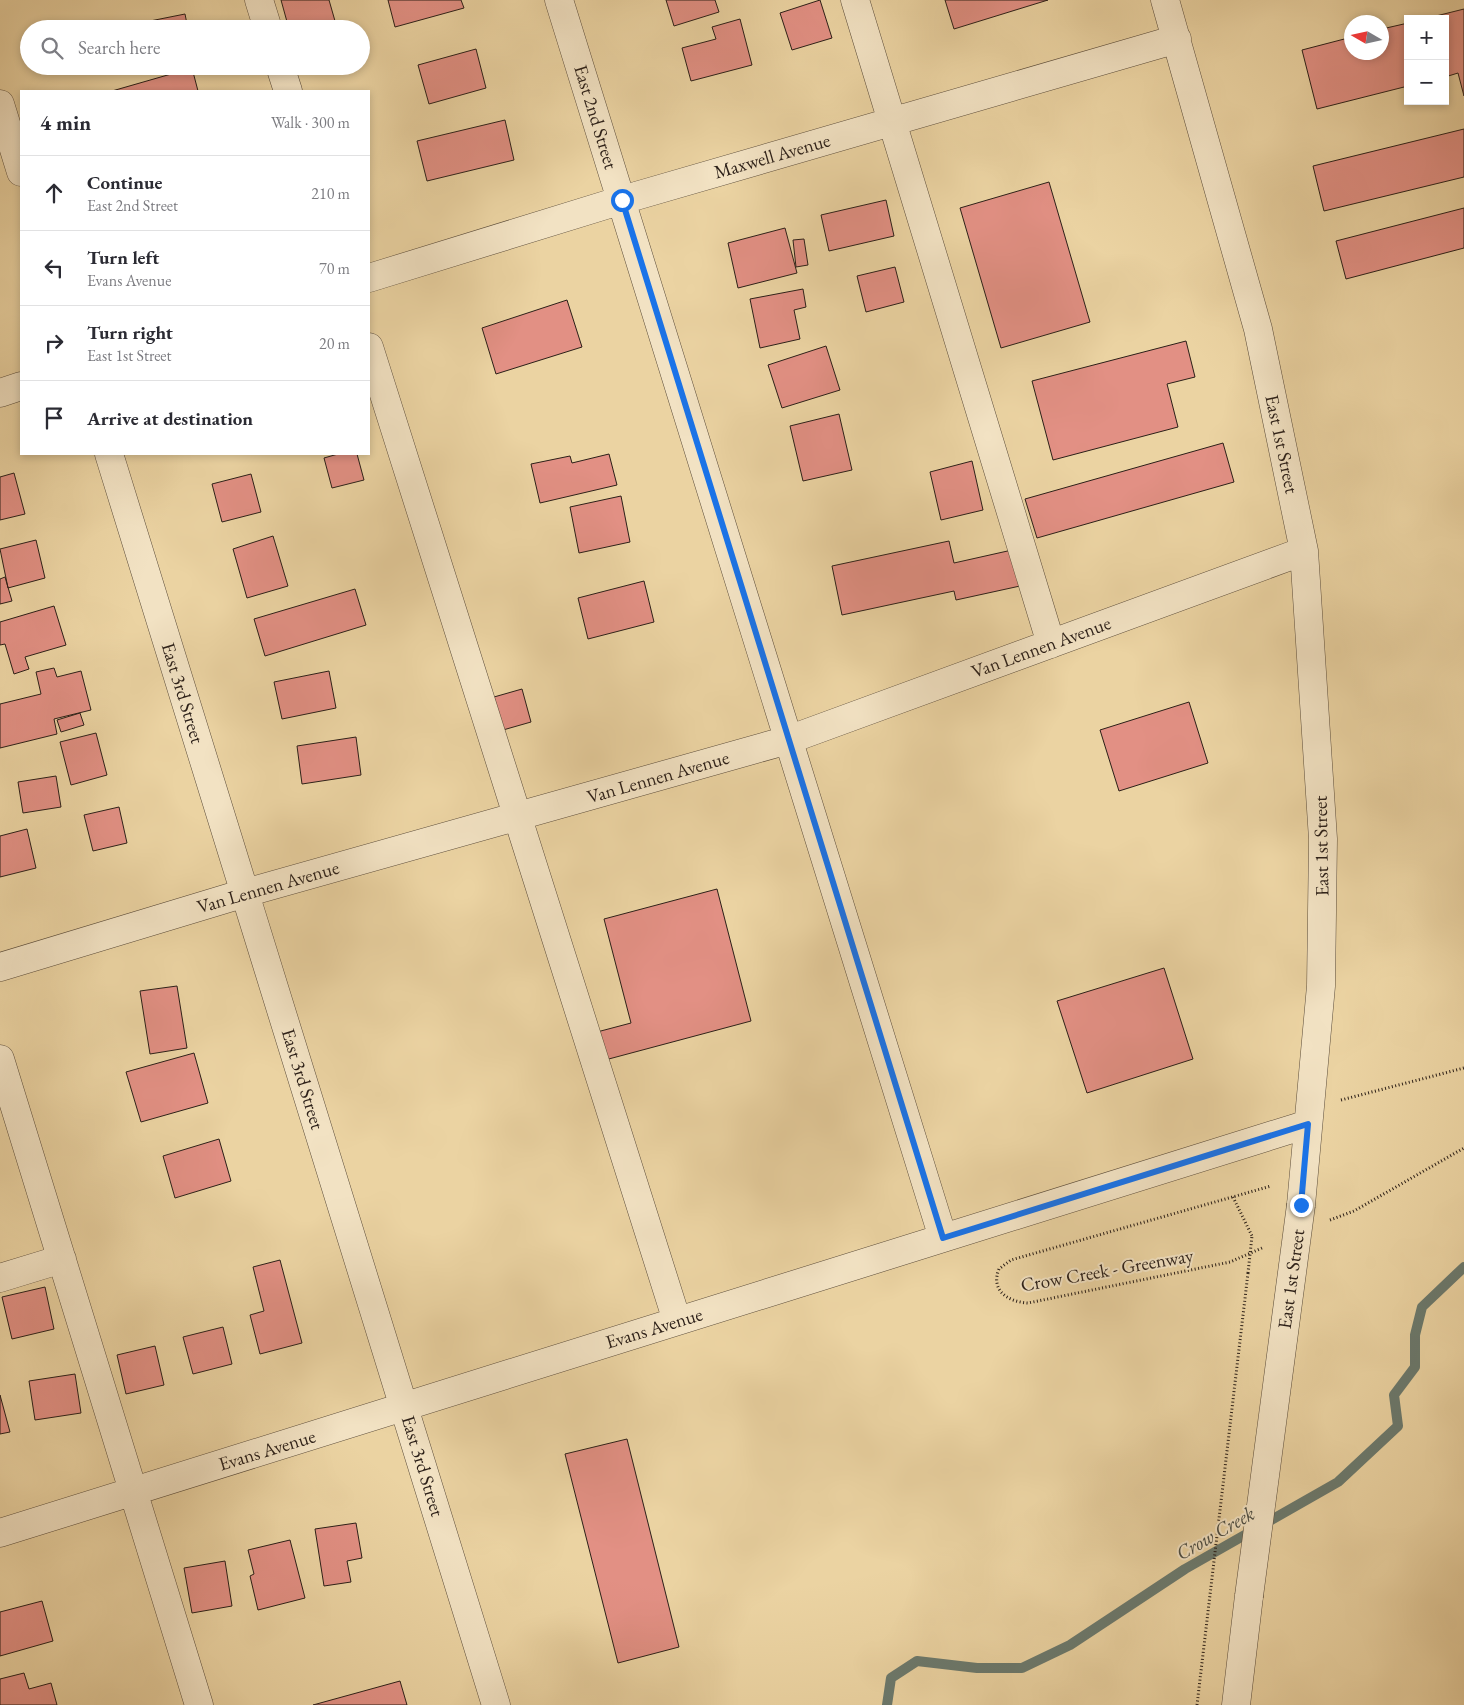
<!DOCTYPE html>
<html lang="en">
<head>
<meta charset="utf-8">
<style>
	:root { --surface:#fff; --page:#f7f7f7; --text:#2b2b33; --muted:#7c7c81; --line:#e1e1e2 }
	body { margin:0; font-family:"EB Garamond",serif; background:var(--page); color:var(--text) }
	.controls { position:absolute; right:15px; top:15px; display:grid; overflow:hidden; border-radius:0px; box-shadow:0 2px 8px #0003 }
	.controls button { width:45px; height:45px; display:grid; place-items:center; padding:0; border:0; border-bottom:1px solid var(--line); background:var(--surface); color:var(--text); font:25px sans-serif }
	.compass { position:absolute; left:1344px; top:15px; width:45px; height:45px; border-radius:50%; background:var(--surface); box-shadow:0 2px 8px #0003; rotate:279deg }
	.stop { position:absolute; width:15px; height:15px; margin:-11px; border:4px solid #1a73e8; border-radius:50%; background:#fff }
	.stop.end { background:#1a73e8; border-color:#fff; box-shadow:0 1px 5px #0008 }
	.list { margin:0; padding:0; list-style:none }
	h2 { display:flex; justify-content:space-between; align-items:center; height:65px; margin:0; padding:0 20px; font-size:21px }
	h2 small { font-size:16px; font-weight:400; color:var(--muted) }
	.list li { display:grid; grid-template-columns:32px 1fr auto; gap:15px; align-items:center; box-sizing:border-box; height:75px; padding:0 20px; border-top:1px solid var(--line) }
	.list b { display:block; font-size:19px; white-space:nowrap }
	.list p { margin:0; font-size:16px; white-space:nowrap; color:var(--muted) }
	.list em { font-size:16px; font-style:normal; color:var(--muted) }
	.icon { flex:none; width:28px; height:28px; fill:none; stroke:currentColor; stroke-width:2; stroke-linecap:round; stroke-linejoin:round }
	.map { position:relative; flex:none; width:1464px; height:1705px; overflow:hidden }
	.search { position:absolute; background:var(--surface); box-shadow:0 2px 8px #0003; left:20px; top:20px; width:350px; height:55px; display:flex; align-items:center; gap:12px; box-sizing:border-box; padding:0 18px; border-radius:28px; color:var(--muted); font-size:19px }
	.panel { position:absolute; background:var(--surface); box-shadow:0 2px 8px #0003; left:20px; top:90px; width:350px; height:365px; border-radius:0px }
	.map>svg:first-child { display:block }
</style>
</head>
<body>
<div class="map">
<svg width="1464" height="1705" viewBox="0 0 1464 1705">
	<rect width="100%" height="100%" fill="#ebd3a2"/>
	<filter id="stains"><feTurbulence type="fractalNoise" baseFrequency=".004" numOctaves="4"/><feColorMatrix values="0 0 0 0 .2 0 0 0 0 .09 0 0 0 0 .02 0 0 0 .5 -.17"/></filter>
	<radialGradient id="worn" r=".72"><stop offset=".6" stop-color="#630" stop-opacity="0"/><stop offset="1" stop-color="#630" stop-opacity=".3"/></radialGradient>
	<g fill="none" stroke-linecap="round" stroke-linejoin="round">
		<!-- stream -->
		<path stroke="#6c7a6e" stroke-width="10" d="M 887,1705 L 891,1678 L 917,1661 L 977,1668 L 1022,1668 L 1070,1645 L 1185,1569 L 1338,1482 L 1398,1426 L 1394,1395 L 1415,1367 L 1415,1335 L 1422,1307 L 1464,1267"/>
	</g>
	<!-- building -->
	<path fill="#e29084" stroke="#2b1f18" d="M 281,0 L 329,0 L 335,21 L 324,24 L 326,29 L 289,29 Z
		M 388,0 L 461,0 L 464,8 L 395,27 Z
		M 666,0 L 715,0 L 719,12 L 674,26 Z
		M 820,0 L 832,38 L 792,50 L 780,13 Z
		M 945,0 L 1048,0 L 954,29 Z
		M 1464,9 L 1464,96 L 1458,73 L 1445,77 L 1445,19 L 1424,19 Z
		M 185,14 L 188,29 L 110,29 Z
		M 740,19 L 752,65 L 691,81 L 682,48 L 716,39 L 712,27 Z
		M 1408,23 L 1408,86 L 1317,109 L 1302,50 L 1352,37 L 1352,52 L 1382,52 L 1382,29 Z
		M 476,49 L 486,88 L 429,104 L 418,65 Z
		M 192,68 L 198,91 L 112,91 Z
		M 505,120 L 514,160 L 427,181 L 417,141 Z
		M 1464,129 L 1464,177 L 1324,211 L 1313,166 Z
		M 1049,182 L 1090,322 L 1001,348 L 960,208 Z
		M 886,200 L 894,236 L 829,251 L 821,215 Z
		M 1464,208 L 1464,248 L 1346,279 L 1336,241 Z
		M 785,228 L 797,273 L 738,288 L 728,243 Z
		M 804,239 L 808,265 L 796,267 L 793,240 Z
		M 895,267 L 904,302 L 866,312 L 857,276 Z
		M 803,289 L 806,307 L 794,310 L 800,339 L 760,348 L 750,299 Z
		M 567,300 L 582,347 L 496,374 L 482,328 Z
		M 1186,341 L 1195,377 L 1167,384 L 1178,427 L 1053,460 L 1032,381 Z
		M 826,346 L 840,390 L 782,408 L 768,365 Z
		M 839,414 L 852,470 L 803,481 L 790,426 Z
		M 1223,443 L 1234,482 L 1037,538 L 1025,499 Z
		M 338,454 L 357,454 L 364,480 L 332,488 L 324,458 Z
		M 609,454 L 617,485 L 540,503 L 531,464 L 570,456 L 572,463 Z
		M 972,461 L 983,510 L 941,520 L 930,472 Z
		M 14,473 L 25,514 L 0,520 L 0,477 Z
		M 251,474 L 261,512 L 222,522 L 212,484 Z
		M 621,496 L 630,542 L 579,553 L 570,507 Z
		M 273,536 L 288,586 L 247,598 L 233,549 Z
		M 36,540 L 45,578 L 8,588 L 0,549 Z
		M 949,541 L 954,563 L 1012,550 L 1020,586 L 956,600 L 954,591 L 842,615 L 832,566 Z
		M 5,577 L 12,601 L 0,604 L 0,579 Z
		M 644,581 L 654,622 L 588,639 L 578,598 Z
		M 355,589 L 366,625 L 265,656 L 254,619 Z
		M 54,606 L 66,645 L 25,657 L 29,669 L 14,674 L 5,644 L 0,645 L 0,622 Z
		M 54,668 L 57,677 L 81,671 L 91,710 L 54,719 L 57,734 L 0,748 L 0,704 L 41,694 L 36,672 Z
		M 329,671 L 336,708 L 282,719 L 274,682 Z
		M 522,689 L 531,722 L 503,730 L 494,697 Z
		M 1189,702 L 1208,763 L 1119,791 L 1100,730 Z
		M 80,713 L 84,725 L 61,732 L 57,720 Z
		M 96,733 L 107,775 L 71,785 L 60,742 Z
		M 356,737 L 361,775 L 302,784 L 297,746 Z
		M 56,776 L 61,807 L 23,813 L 18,782 Z
		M 119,807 L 127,843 L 93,851 L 84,815 Z
		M 27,829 L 36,868 L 0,877 L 0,836 Z
		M 717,889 L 751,1021 L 605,1060 L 597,1032 L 631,1023 L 604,919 Z
		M 1164,968 L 1193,1059 L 1087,1093 L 1057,1001 Z
		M 177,986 L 187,1048 L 150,1054 L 140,991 Z
		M 194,1053 L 208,1103 L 141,1122 L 126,1072 Z
		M 219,1139 L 231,1181 L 175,1198 L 163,1156 Z
		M 280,1260 L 302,1343 L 260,1354 L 250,1315 L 264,1311 L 253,1267 Z
		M 45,1287 L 54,1329 L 12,1339 L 2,1297 Z
		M 223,1327 L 232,1364 L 193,1374 L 183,1337 Z
		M 155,1346 L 164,1385 L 126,1394 L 117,1355 Z
		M 75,1374 L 81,1413 L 35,1420 L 29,1381 Z
		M 0,1395 L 10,1432 L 0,1434 Z
		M 627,1439 L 679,1647 L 618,1663 L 565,1454 Z
		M 356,1523 L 362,1558 L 347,1561 L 351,1582 L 324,1586 L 315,1529 Z
		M 290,1540 L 305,1598 L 258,1610 L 250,1576 L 254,1574 L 248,1550 Z
		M 225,1561 L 232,1606 L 192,1613 L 184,1568 Z
		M 42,1601 L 53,1641 L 0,1656 L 0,1612 Z
		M 24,1673 L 29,1689 L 51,1683 L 57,1705 L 0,1705 L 0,1679 Z
		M 400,1681 L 407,1705 L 313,1705 Z"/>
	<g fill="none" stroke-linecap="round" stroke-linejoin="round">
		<defs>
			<path id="minor" d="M 259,0 L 268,29
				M 559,0 L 943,1238
				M 855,0 L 1051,644
				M 1165,0 L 1258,329 L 1304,551 L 1323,839 L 1321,986 L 1301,1205
				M 280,66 L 288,91
				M 0,104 L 21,172
				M 369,278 L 622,200 L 1177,39
				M 369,347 L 677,1321
				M 0,393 L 21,386
				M 109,454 L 496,1705
				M 0,967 L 245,893 L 788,740 L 1304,551
				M 0,1059 L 199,1705
				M 0,1278 L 62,1259
				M 0,1533 L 1308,1124
				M 1236,1705 L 1249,1596"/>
		</defs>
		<!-- minor casing -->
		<use href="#minor" stroke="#5b4c3a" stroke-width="29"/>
		<!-- path -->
		<path stroke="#2b1f18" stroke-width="3" stroke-dasharray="1 2.5" stroke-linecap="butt" d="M 1341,1100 L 1464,1068
			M 1233,1197 L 1252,1236
			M 1330,1220 L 1354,1211 L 1464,1148
			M 1262,1248 L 1230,1262 L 1028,1303 C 1009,1302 990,1291 999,1269 L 1011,1260 L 1271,1186
			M 1197,1705 L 1248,1273"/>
		<!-- minor -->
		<use href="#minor" stroke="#f2e2c3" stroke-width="28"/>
		<defs>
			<path id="minor-bridge" d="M 1249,1596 L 1301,1205"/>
		</defs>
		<!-- minor-bridge casing -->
		<use href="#minor-bridge" stroke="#5b4c3a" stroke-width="29" stroke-linecap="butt"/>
		<!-- path-bridge -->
		<path stroke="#2b1f18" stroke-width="3" stroke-dasharray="1 2.5" stroke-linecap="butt" d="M 1248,1273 L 1252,1236"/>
		<!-- minor-bridge -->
		<use href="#minor-bridge" stroke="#f2e2c3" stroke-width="28"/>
	</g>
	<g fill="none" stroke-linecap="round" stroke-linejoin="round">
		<!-- route -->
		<path stroke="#1a73e8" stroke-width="6" d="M 622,200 L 943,1238 L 1308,1124 L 1301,1205"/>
	</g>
	<g text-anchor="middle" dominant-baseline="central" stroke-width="4" stroke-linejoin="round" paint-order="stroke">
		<!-- street labels -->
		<g font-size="19" fill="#2b1f18" stroke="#f2e2c3">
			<text transform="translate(596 117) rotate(73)">East 2nd Street</text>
			<text transform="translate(772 156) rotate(-16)">Maxwell Avenue</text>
			<text transform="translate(1282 444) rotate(78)">East 1st Street</text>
			<text transform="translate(1041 647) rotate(-20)">Van Lennen Avenue</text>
			<text transform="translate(183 693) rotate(73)">East 3rd Street</text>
			<text transform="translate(658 777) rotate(-16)">Van Lennen Avenue</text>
			<text transform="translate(1321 846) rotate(-91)">East 1st Street</text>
			<text transform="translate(268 887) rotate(-16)">Van Lennen Avenue</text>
			<text transform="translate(303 1079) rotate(73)">East 3rd Street</text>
			<text transform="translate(1107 1270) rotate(-10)">Crow Creek - Greenway</text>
			<text transform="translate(1291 1279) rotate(-82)">East 1st Street</text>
			<text transform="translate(654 1328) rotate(-17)">Evans Avenue</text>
			<text transform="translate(267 1450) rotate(-17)">Evans Avenue</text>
			<text transform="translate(423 1466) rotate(73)">East 3rd Street</text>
		</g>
		<!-- water labels -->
		<g font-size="20" font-style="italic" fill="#4c4d43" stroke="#f2e2c3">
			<text transform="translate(1215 1533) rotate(-30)">Crow Creek</text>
		</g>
	</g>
	<rect width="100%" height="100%" filter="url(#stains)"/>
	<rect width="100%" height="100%" fill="url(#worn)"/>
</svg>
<div class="controls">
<button>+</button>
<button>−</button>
</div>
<svg class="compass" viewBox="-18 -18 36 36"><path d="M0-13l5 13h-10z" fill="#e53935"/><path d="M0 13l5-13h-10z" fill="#7c7c81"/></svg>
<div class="stop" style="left:622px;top:200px"></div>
<div class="stop end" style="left:1301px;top:1205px"></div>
<div class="search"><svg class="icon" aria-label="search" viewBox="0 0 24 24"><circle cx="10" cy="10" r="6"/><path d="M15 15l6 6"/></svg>Search here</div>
<section class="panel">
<h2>4 min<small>Walk · 300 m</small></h2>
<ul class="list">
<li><svg class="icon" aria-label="ahead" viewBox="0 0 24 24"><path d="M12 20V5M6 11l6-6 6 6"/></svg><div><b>Continue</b><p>East 2nd Street</p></div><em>210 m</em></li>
<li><svg class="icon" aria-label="left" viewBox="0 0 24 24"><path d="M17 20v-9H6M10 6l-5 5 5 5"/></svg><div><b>Turn left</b><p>Evans Avenue</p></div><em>70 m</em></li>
<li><svg class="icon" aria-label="right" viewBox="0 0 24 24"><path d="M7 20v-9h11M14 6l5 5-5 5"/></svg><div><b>Turn right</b><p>East 1st Street</p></div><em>20 m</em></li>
<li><svg class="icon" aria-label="arrive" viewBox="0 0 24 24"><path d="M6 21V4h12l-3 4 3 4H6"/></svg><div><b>Arrive at destination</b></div></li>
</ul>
</section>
</div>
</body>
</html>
